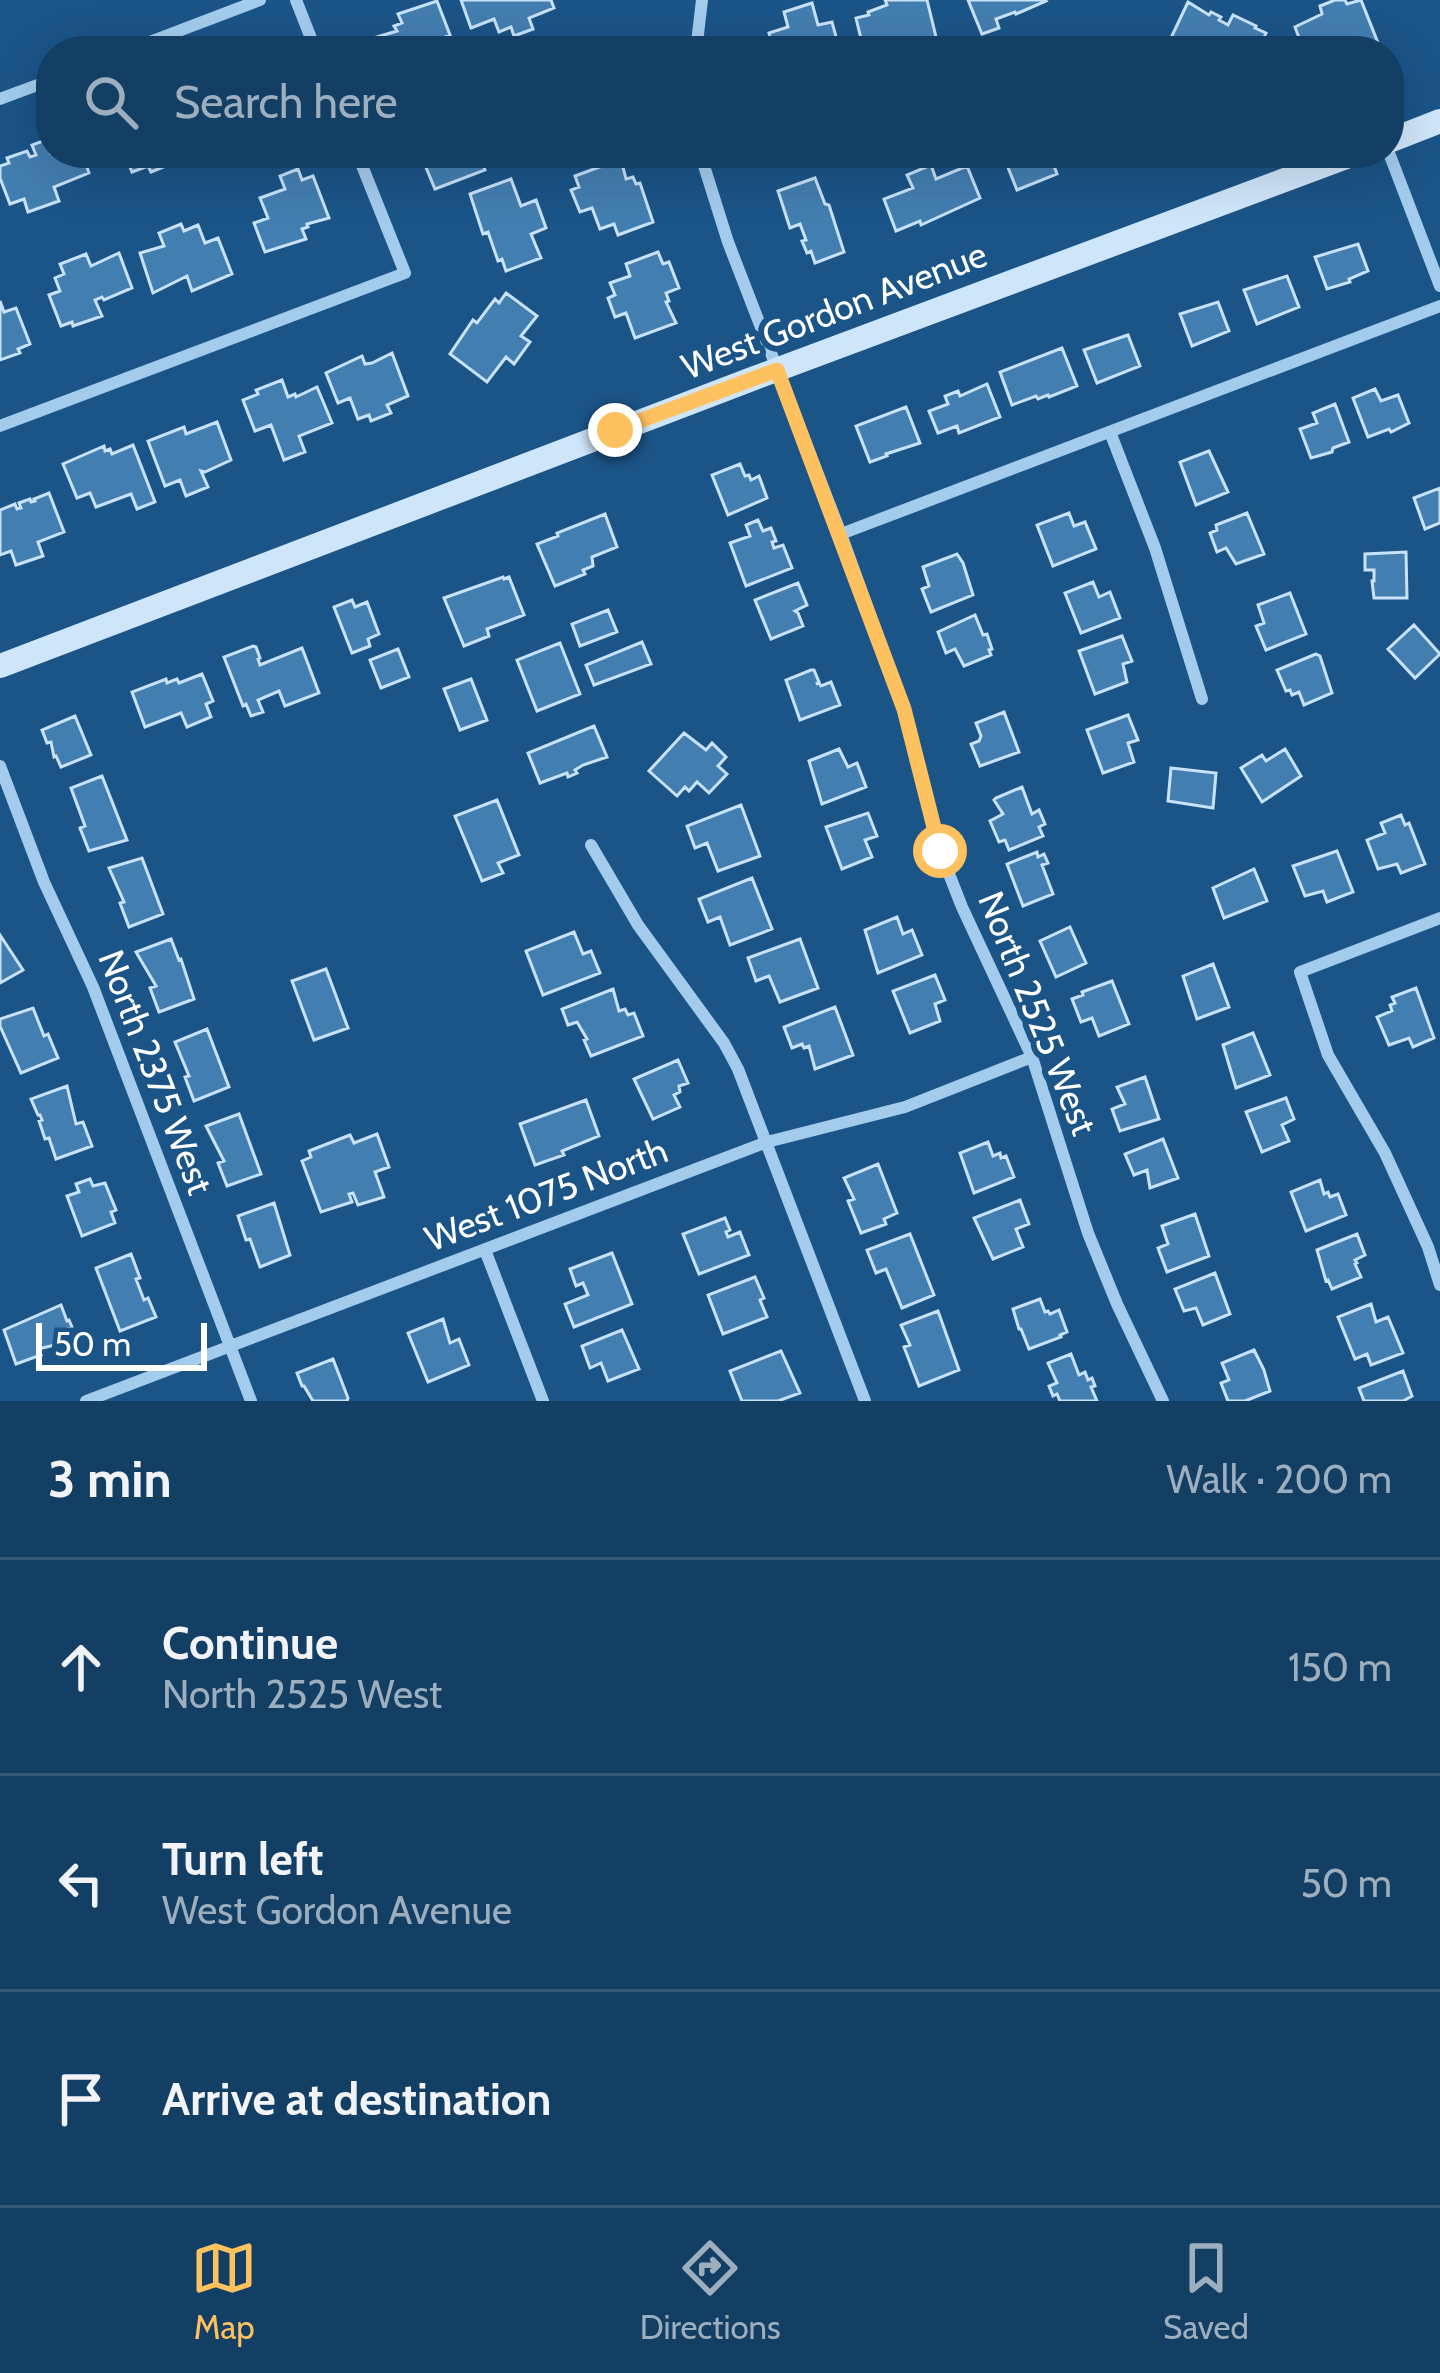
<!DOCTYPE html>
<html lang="en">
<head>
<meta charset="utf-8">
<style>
	:root { --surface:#143f65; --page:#214a6e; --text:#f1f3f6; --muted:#9dafbf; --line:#335879; --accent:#fec15f }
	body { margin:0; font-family:Cabin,sans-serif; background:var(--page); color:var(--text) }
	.scale { position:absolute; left:36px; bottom:30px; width:171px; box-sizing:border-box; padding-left:12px; border:6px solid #fff; border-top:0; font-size:33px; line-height:42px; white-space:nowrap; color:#fff; -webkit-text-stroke:9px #1b5487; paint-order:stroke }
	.stop { position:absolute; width:36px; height:36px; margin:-27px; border:9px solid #fec15f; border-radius:50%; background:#fff }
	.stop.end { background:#fec15f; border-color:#fff; box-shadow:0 3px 12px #0008 }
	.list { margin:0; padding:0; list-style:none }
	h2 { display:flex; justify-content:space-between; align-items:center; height:156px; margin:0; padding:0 48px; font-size:51px }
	h2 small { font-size:39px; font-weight:400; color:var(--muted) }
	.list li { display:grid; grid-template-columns:78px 1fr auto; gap:36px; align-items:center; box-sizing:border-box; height:216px; padding:0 48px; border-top:3px solid var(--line) }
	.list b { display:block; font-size:45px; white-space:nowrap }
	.list p { margin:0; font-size:39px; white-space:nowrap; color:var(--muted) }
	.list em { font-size:39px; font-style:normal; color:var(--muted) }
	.icon { flex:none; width:66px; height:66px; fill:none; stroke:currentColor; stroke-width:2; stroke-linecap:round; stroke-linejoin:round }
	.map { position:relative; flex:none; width:1440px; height:1401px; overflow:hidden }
	.search { position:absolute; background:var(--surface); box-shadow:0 12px 48px #0002; left:36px; right:36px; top:36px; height:132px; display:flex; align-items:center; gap:30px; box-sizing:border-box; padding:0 42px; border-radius:48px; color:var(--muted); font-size:45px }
	.sheet { height:804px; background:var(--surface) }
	nav { display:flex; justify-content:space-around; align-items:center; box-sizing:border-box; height:168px; border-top:3px solid var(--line); background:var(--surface); font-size:33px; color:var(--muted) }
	nav a { display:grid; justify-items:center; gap:6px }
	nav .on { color:var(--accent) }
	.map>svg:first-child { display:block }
</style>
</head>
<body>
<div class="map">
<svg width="1440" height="1401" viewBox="0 0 1440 1401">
	<rect width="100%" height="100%" fill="#1b5487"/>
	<!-- building -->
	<path fill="#437eb0" stroke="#c8e2f9" stroke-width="3" d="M 461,0 L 551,0 L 554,8 L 529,18 L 533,29 L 514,36 L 511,27 L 499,32 L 494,19 L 471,28 Z
		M 885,0 L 927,0 L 937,41 L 924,45 L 926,51 L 864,51 L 856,18 L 869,15 L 868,12 L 887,5 Z
		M 968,0 L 1045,0 L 1046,1 L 1016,14 L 1015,12 L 996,19 L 999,28 L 982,34 Z
		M 1335,0 L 1345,0 L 1347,4 L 1361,0 L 1378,43 L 1357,51 L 1304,51 L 1295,27 L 1322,14 L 1320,6 Z
		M 437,1 L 450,35 L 436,41 L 440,51 L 375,51 L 370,39 L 397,31 L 394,26 L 402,23 L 398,14 Z
		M 1188,2 L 1209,15 L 1211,12 L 1221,17 L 1219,20 L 1228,25 L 1233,15 L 1256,26 L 1255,28 L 1266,33 L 1258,51 L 1188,51 L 1169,42 Z
		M 812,3 L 818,25 L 832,22 L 840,51 L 762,51 L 759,41 L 770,37 L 769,33 L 788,27 L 784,12 Z
		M 51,138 L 51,153 L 82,153 L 89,173 L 54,187 L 59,201 L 28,212 L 24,199 L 10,204 L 0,178 L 0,166 L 9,163 L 7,158 L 27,151 L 30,157 L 36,155 L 32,145 Z
		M 124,153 L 166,153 L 171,164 L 151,172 L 148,166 L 132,172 Z
		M 420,153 L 478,153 L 485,170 L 435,189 Z
		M 1022,153 L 1049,153 L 1057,174 L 1017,190 L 1005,160 Z
		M 621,159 L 626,179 L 633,177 L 636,184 L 640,183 L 653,222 L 618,235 L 614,224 L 600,229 L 592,208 L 580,212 L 571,190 L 579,187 L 575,176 Z
		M 931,165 L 936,179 L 967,166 L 980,198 L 921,225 L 920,221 L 896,231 L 884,199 L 913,188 L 907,175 Z
		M 298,169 L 302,180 L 313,176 L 329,218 L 307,224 L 308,227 L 302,229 L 306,239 L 265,252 L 254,223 L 268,218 L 260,198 L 285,189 L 280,176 Z
		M 815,178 L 825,204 L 829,205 L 844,252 L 815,263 L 811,251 L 807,253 L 802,241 L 806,240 L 800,224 L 790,228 L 778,191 Z
		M 511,179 L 521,206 L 536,200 L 546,228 L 531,234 L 541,258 L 506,271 L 502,259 L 498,261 L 488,232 L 483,234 L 470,194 Z
		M 181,224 L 184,231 L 198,225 L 205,243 L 218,238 L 232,274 L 192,291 L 187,276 L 153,293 L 140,253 L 164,246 L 159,233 Z
		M 1358,244 L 1368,271 L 1349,279 L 1350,282 L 1327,289 L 1315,257 Z
		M 658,252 L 663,264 L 669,262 L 679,288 L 666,293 L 669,301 L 666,302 L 676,323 L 635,338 L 626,313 L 615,317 L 608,298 L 615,295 L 610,283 L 630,276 L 626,264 Z
		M 119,253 L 132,288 L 104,300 L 102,297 L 95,300 L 102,316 L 73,326 L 72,322 L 61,326 L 49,295 L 60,291 L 55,278 L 64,274 L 60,264 L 86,254 L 91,266 Z
		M 1287,276 L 1299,307 L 1257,324 L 1244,290 Z
		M 506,293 L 537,316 L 521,336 L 530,342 L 514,364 L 506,357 L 487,382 L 450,354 L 473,320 L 477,323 L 495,299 L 499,303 Z
		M 0,301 L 4,312 L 16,308 L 30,344 L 18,349 L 20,353 L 0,360 Z
		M 1218,302 L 1229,331 L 1192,346 L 1180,314 Z
		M 1128,335 L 1140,366 L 1097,383 L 1084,350 Z
		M 1062,348 L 1077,386 L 1049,397 L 1048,395 L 1038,399 L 1036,396 L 1012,405 L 1000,372 Z
		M 392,353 L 408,396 L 387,405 L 391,413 L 371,421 L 369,415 L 358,419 L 350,398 L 338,403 L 326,373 L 362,356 L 365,364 L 372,363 Z
		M 282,380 L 288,397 L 295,394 L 296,397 L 317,387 L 332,423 L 299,436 L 305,452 L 284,460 L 271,425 L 255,431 L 243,400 L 258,394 L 256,390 Z
		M 987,384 L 1000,417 L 959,433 L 957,426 L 938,433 L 929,411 L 948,404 L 945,396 L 958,391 L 960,396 Z
		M 1375,389 L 1381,401 L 1398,395 L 1409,423 L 1391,432 L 1389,429 L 1368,437 L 1353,398 Z
		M 1335,404 L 1349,442 L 1333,448 L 1332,452 L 1311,458 L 1300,429 L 1317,423 L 1313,413 Z
		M 906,407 L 920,443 L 886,454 L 887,456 L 870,462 L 856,426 Z
		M 217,422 L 231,460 L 205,472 L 201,471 L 208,487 L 186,496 L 180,480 L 165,486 L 148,441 L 184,427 L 186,434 Z
		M 133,445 L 155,502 L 137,509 L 131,494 L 96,507 L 90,493 L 77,498 L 63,464 L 104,446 L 105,451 L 110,449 L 112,454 Z
		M 1209,451 L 1228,492 L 1196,505 L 1180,462 Z
		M 740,464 L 745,476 L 749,475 L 751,480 L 759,476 L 767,498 L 728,515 L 712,475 Z
		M 1440,488 L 1440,523 L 1425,529 L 1414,498 Z
		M 49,493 L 64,532 L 38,542 L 43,556 L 16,565 L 11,551 L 0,555 L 0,510 L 15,504 L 17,509 L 21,508 L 19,503 L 30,499 L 31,502 L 35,501 L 34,499 Z
		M 1069,513 L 1074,526 L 1085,522 L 1096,549 L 1053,566 L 1037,525 Z
		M 1247,513 L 1264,554 L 1236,564 L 1226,548 L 1217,552 L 1210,533 L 1217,530 L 1216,525 Z
		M 605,514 L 617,547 L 592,557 L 593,566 L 583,570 L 585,574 L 555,586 L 537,544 L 558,536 L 557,533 Z
		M 758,520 L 763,531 L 771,528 L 776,541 L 772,542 L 774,548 L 783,545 L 792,568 L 746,586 L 730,543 L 750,536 L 746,525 Z
		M 1406,552 L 1407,598 L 1374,598 L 1372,581 L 1374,581 L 1374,570 L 1365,570 L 1365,554 Z
		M 957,554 L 963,563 L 973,595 L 931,612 L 922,589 L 929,586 L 923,567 Z
		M 503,577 L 504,579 L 509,577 L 524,615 L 487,629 L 489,636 L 464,646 L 444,598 Z
		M 1093,582 L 1099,597 L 1110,592 L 1120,618 L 1081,633 L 1065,593 Z
		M 798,583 L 807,605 L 795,611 L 798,613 L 803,626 L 771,639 L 755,600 Z
		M 1290,593 L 1306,634 L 1266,650 L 1256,626 L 1264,623 L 1258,605 Z
		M 352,600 L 355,607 L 367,602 L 379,634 L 368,639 L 370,646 L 352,653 L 334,607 Z
		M 608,610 L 617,632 L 580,646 L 572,624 Z
		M 975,615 L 983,635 L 987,634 L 992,649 L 989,650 L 991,655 L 964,666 L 955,649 L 946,653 L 938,632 Z
		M 1414,625 L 1440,654 L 1415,678 L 1388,649 Z
		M 1122,636 L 1132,661 L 1123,664 L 1127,682 L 1095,694 L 1079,651 Z
		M 642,642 L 651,664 L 594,685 L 586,665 Z
		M 560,643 L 580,694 L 537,711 L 517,660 Z
		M 253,646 L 256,647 L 260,658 L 258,659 L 260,665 L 302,648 L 319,693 L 285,706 L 279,691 L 258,700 L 263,712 L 251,716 L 246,704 L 243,706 L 224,657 Z
		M 398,649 L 409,677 L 381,688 L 370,660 Z
		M 1316,654 L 1320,656 L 1332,693 L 1304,705 L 1299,692 L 1292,695 L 1290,690 L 1286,691 L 1277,670 Z
		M 811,670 L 814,670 L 819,682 L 816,684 L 819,683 L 821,686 L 831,682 L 840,705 L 800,720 L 786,680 Z
		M 202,674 L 213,701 L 206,704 L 211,717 L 187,727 L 181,713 L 145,727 L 132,692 L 166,679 L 167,683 L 177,679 L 179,683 Z
		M 471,679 L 487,720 L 460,730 L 444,689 Z
		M 1004,712 L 1019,752 L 980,766 L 971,744 L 979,741 L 981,736 L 976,723 Z
		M 1128,715 L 1138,740 L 1128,743 L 1134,762 L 1103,773 L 1087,730 Z
		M 75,716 L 91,755 L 61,767 L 56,756 L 54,757 L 51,742 L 47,743 L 42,730 Z
		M 594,726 L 607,757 L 583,765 L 575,770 L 577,773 L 568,777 L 567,773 L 540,783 L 528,753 Z
		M 684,733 L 706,750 L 712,743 L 726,757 L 718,766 L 727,774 L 709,793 L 697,782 L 689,791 L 685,787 L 677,796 L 649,771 Z
		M 839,749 L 848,767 L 857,763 L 866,787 L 822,804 L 809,761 Z
		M 1285,749 L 1301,776 L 1262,802 L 1241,768 L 1262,755 L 1266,761 Z
		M 1171,768 L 1216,773 L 1213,808 L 1168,801 Z
		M 102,776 L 127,840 L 89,851 L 80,828 L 85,826 L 71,788 Z
		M 1022,787 L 1032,814 L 1039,810 L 1045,824 L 1039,827 L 1043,836 L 1009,850 L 1005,840 L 999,842 L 990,821 L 1003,814 L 994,800 L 996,798 Z
		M 497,800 L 519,855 L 498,863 L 503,873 L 482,881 L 455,816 Z
		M 741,805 L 760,856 L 718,871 L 707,843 L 695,848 L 687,826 Z
		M 868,813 L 877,836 L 865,840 L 872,857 L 842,869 L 826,827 Z
		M 1401,815 L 1405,825 L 1409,823 L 1425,864 L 1401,873 L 1397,864 L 1378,869 L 1367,840 L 1385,833 L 1381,823 Z
		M 1337,851 L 1353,892 L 1327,902 L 1323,891 L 1305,896 L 1293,866 Z
		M 1037,852 L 1038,857 L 1044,854 L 1048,863 L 1042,865 L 1053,894 L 1023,906 L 1007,864 Z
		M 142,858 L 163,914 L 129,927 L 120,903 L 124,902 L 109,868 Z
		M 1254,869 L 1267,901 L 1224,918 L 1213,888 Z
		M 752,878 L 772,929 L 730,945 L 720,917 L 708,922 L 699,899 Z
		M 897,917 L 903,934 L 912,930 L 922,955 L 878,973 L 865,930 Z
		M 1070,927 L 1086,963 L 1056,977 L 1040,941 Z
		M 574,932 L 583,954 L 591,951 L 600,973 L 543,995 L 526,951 Z
		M 0,935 L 23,970 L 0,983 Z
		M 171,939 L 179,960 L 181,959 L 194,999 L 159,1012 L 150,988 L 156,986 L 136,952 Z
		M 800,939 L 818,988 L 780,1002 L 769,976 L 756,981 L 748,958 Z
		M 1213,964 L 1229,1007 L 1197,1019 L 1183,976 Z
		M 326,969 L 348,1028 L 314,1040 L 292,981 Z
		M 935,975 L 945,1000 L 935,1004 L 940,1021 L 910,1033 L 893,991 Z
		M 1112,981 L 1129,1024 L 1099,1036 L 1092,1018 L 1081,1022 L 1072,999 L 1083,995 L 1082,992 Z
		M 1416,988 L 1434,1038 L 1413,1047 L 1409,1038 L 1389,1045 L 1377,1017 L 1392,1011 L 1390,1005 L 1395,1003 L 1392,997 Z
		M 613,989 L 619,1011 L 625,1009 L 628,1015 L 634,1013 L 643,1036 L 591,1056 L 584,1040 L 587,1039 L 577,1022 L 568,1025 L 562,1009 Z
		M 835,1007 L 853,1055 L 815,1069 L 809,1046 L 804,1048 L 802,1044 L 792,1048 L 784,1027 Z
		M 33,1008 L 44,1036 L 48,1034 L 58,1058 L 21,1073 L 0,1026 L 0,1019 Z
		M 207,1029 L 229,1087 L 194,1101 L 185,1077 L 189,1076 L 175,1042 Z
		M 1253,1033 L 1270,1075 L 1236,1088 L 1223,1045 Z
		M 678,1060 L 688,1083 L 679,1086 L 680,1092 L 674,1095 L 680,1107 L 653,1119 L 634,1079 Z
		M 1145,1077 L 1159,1119 L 1120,1131 L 1112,1109 L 1125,1104 L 1117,1087 Z
		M 67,1086 L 76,1124 L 83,1122 L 92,1146 L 56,1159 L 49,1138 L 45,1139 L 39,1121 L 42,1120 L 40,1115 L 38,1115 L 31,1099 Z
		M 1286,1098 L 1294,1119 L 1282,1125 L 1289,1141 L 1262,1152 L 1246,1112 Z
		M 586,1100 L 599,1136 L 562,1151 L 564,1155 L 535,1165 L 520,1124 Z
		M 239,1114 L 261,1174 L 227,1186 L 218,1163 L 224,1161 L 206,1126 Z
		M 377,1134 L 389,1167 L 375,1172 L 384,1197 L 358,1205 L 353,1193 L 349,1194 L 352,1202 L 321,1212 L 302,1161 L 311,1157 L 309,1151 L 350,1135 L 354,1143 Z
		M 1163,1139 L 1178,1178 L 1150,1188 L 1147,1170 L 1134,1175 L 1125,1154 Z
		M 988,1142 L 993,1156 L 1000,1153 L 1001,1158 L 1006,1156 L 1014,1177 L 974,1193 L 960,1153 Z
		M 878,1164 L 897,1213 L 884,1219 L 886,1224 L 861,1233 L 848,1201 L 854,1199 L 844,1178 Z
		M 90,1179 L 93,1186 L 105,1183 L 116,1210 L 111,1212 L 115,1223 L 82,1236 L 67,1196 L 79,1192 L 76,1184 Z
		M 1320,1180 L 1324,1194 L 1328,1192 L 1330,1197 L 1338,1194 L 1346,1215 L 1306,1231 L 1291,1192 Z
		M 1020,1200 L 1029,1224 L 1016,1229 L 1023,1247 L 993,1259 L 974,1218 Z
		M 274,1203 L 290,1255 L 260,1267 L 250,1239 L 246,1240 L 238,1216 Z
		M 1195,1214 L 1209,1256 L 1167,1272 L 1158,1248 L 1168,1244 L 1162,1226 Z
		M 725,1218 L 730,1230 L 726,1232 L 728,1237 L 740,1232 L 749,1255 L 699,1274 L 683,1234 Z
		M 910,1234 L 934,1295 L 902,1308 L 886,1269 L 876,1273 L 867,1250 Z
		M 1357,1234 L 1365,1255 L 1355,1260 L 1357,1263 L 1355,1264 L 1361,1277 L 1332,1289 L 1328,1280 L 1326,1281 L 1317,1250 Z
		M 612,1253 L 632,1304 L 574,1327 L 565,1304 L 588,1295 L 583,1283 L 576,1286 L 570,1269 Z
		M 131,1254 L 140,1278 L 136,1279 L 144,1300 L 148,1298 L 156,1317 L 120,1331 L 96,1268 Z
		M 1215,1273 L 1230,1314 L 1203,1325 L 1196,1308 L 1184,1311 L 1175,1289 Z
		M 755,1277 L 764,1298 L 760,1300 L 767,1317 L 723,1334 L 708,1295 Z
		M 1040,1299 L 1045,1312 L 1048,1311 L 1050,1314 L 1059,1310 L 1067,1332 L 1060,1335 L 1061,1337 L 1029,1349 L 1021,1329 L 1019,1329 L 1013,1309 Z
		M 1371,1304 L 1376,1322 L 1388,1317 L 1403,1353 L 1371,1365 L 1367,1354 L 1355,1359 L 1338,1317 Z
		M 61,1305 L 67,1321 L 69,1320 L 72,1327 L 69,1328 L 76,1340 L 38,1349 L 41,1355 L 16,1364 L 4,1330 Z
		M 938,1311 L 959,1370 L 919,1386 L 904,1347 L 910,1345 L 901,1325 Z
		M 443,1319 L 450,1343 L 459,1339 L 469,1365 L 428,1382 L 408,1333 Z
		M 622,1330 L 639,1369 L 608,1381 L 601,1363 L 590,1368 L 582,1346 Z
		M 1254,1350 L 1264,1370 L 1270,1391 L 1245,1401 L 1228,1401 L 1221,1383 L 1229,1380 L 1222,1363 Z
		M 781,1351 L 800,1393 L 778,1401 L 742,1401 L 730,1371 Z
		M 1071,1354 L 1079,1375 L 1085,1372 L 1088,1380 L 1092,1378 L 1095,1386 L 1091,1387 L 1097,1401 L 1060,1401 L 1057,1394 L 1053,1396 L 1049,1386 L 1057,1383 L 1048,1363 Z
		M 333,1359 L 348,1398 L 347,1401 L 313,1401 L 304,1386 L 302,1386 L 297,1373 Z
		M 1403,1371 L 1412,1396 L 1403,1401 L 1364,1401 L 1359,1388 Z"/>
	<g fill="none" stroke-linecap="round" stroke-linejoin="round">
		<!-- minor -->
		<path stroke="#a2cbec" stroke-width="12" d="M 296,0 L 316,51
			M 126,51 L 260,0
			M 696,51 L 702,0
			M 0,99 L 51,80
			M 700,153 L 728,242 L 841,534 L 904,709 L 940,851 L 962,907 L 1032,1057 L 1088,1233 L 1117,1304 L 1163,1401
			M 1389,153 L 1440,286
			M 0,426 L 405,273 L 357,153
			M 1110,432 L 1155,548 L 1202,699
			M 841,534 L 1440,306
			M 0,766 L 44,882 L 93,987 L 251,1401
			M 591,845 L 638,925 L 724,1043 L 738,1069 L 865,1401
			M 1440,918 L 1300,972 L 1328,1055 L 1385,1153 L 1428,1247 L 1440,1285
			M 485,1250 L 543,1401
			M 86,1401 L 767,1142 L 905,1107 L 1032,1057"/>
		<!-- secondary -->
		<path stroke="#cfe5f9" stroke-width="24" d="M 1389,141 L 1440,121
			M 0,666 L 752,379 L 1357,153"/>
	</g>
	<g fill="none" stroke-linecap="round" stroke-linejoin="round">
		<!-- route -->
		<path stroke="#fec15f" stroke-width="15" d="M 615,430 L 777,370 L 904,709 L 940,851"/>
	</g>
	<g text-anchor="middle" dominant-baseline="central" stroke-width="12" stroke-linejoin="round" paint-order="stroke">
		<!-- street labels -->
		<g font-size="36" fill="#fff" stroke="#1b5487">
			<text transform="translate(834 310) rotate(-21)">West Gordon Avenue</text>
			<text transform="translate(1038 1013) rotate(68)">North 2525 West</text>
			<text transform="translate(156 1072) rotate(69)">North 2375 West</text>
			<text transform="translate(546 1194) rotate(-21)">West 1075 North</text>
		</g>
	</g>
</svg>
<div class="scale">50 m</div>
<div class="stop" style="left:940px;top:851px"></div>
<div class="stop end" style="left:615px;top:430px"></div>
<div class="search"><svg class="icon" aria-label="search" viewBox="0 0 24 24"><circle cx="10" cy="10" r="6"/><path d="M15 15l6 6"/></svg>Search here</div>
</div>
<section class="sheet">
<h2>3 min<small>Walk · 200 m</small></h2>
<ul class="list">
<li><svg class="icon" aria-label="ahead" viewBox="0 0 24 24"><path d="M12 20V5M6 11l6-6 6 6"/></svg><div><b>Continue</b><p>North 2525 West</p></div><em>150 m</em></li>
<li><svg class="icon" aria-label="left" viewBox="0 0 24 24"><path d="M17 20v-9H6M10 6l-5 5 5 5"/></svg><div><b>Turn left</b><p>West Gordon Avenue</p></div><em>50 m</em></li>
<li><svg class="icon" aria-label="arrive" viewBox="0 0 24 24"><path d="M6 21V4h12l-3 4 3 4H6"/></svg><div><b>Arrive at destination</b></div></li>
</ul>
</section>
<nav>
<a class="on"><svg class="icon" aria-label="map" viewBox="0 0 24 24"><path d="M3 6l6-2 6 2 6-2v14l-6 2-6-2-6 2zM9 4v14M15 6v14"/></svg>Map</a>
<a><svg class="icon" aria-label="directions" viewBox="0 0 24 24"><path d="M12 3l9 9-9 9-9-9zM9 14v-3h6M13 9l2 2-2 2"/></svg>Directions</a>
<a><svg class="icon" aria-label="saved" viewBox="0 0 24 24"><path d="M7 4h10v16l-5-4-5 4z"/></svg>Saved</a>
</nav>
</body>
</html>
